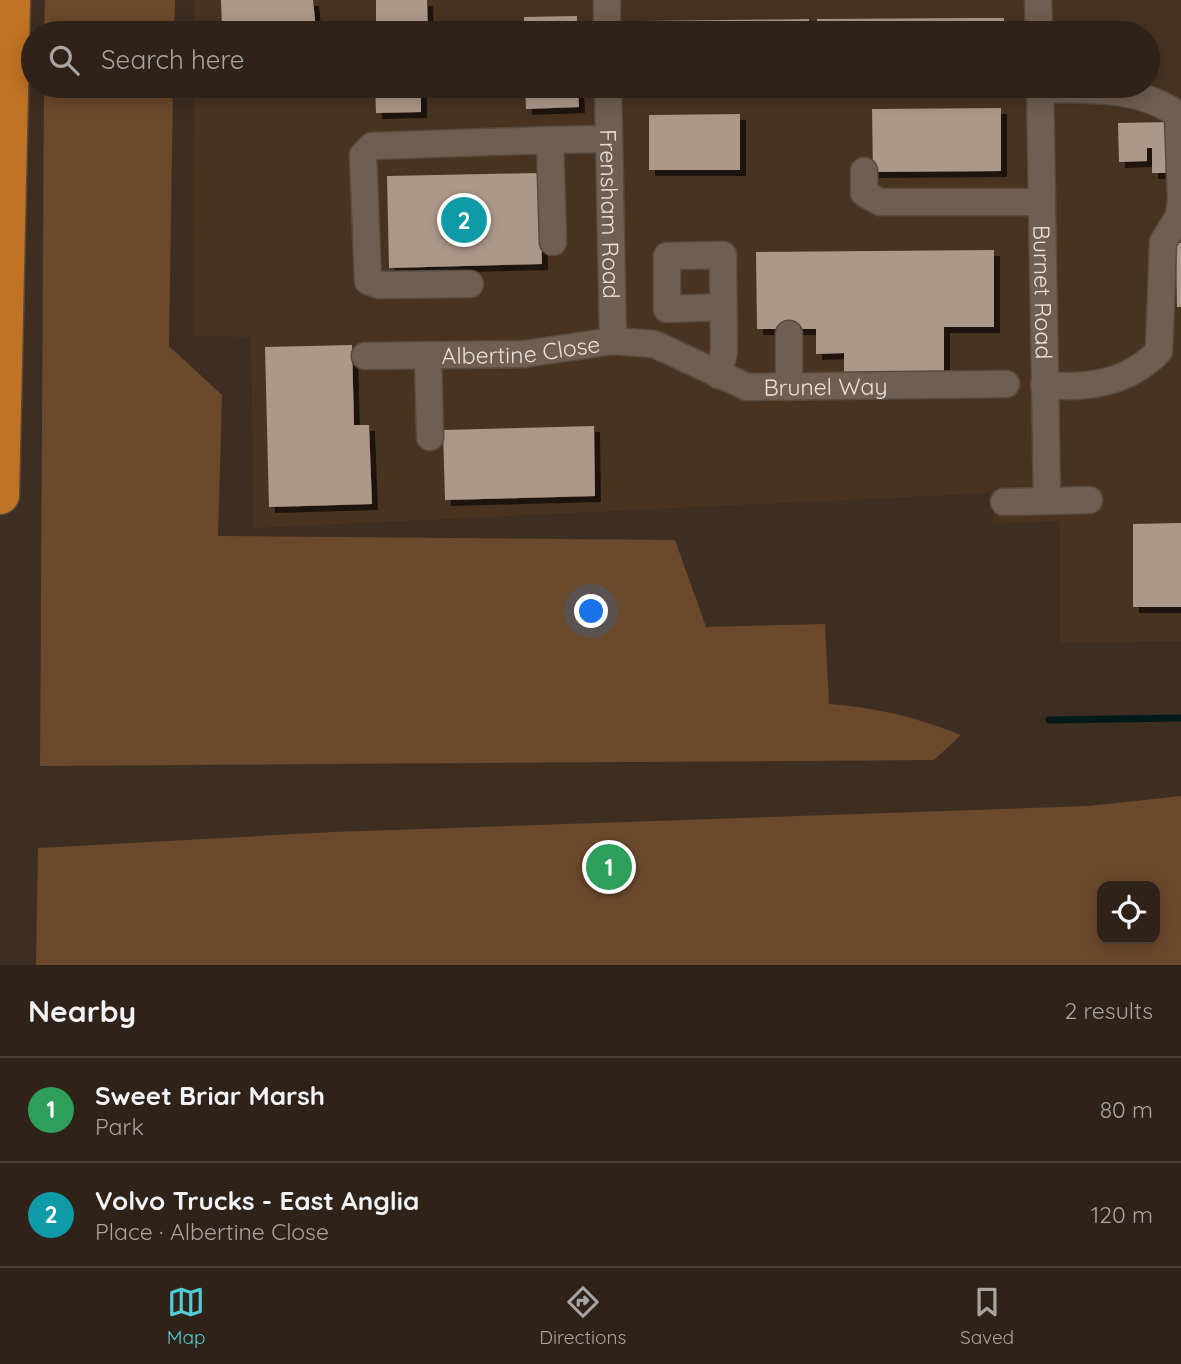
<!DOCTYPE html>
<html lang="en">
<head>
<meta charset="utf-8">
<style>
	:root { --surface:#2e2219; --page:#3a2f26; --text:#f1f3f6; --muted:#a7a4a2; --line:#493f38; --accent:#51ccd4 }
	body { margin:0; font-family:Quicksand,sans-serif; background:var(--page); color:var(--text) }
	.controls { position:absolute; right:21px; bottom:21px; display:grid; overflow:hidden; border-radius:14px; box-shadow:0 4px 18px #0003 }
	.controls button { width:63px; height:63px; display:grid; place-items:center; padding:0; border:0; border-bottom:2px solid var(--line); background:var(--surface); color:var(--text); font:35px sans-serif }
	.you { position:absolute; left:592px; top:612px; width:24px; height:24px; margin:-18px; border:5px solid #fff; border-radius:50%; background:#1a73e8; box-shadow:0 0 0 10px #1a73e833 }
	.badge { display:grid; place-items:center; width:46px; height:46px; border-radius:50%; background:var(--accent); color:#fff; font-size:23px; font-weight:700 }
	.pin { position:absolute; translate:-50% -50%; border:4px solid #fff; box-shadow:0 2px 7px #0006 }
	.list { margin:0; padding:0; list-style:none }
	h2 { display:flex; justify-content:space-between; align-items:center; height:91px; margin:0; padding:0 28px; font-size:30px }
	h2 small { font-size:23px; font-weight:400; color:var(--muted) }
	.list li { display:grid; grid-template-columns:46px 1fr auto; gap:21px; align-items:center; box-sizing:border-box; height:105px; padding:0 28px; border-top:2px solid var(--line) }
	.list b { display:block; font-size:26px; white-space:nowrap }
	.list p { margin:0; font-size:23px; white-space:nowrap; color:var(--muted) }
	.list em { font-size:23px; font-style:normal; color:var(--muted) }
	.icon { flex:none; width:38px; height:38px; fill:none; stroke:currentColor; stroke-width:2; stroke-linecap:round; stroke-linejoin:round }
	.map { position:relative; flex:none; width:1181px; height:965px; overflow:hidden }
	.search { position:absolute; background:var(--surface); box-shadow:0 4px 18px #0003; left:21px; right:21px; top:21px; height:77px; display:flex; align-items:center; gap:18px; box-sizing:border-box; padding:0 24px; border-radius:38px; color:var(--muted); font-size:26px }
	.sheet { height:301px; background:var(--surface) }
	nav { display:flex; justify-content:space-around; align-items:center; box-sizing:border-box; height:98px; border-top:2px solid var(--line); background:var(--surface); font-size:19px; color:var(--muted) }
	nav a { display:grid; justify-items:center; gap:4px }
	nav .on { color:var(--accent) }
	.map>svg:first-child { display:block }
</style>
</head>
<body>
<div class="map">
<svg width="1181" height="965" viewBox="0 0 1181 965">
	<defs>
		<filter id="shadow"><feDropShadow dx="6" dy="6" stdDeviation="0" flood-color="#0009"/></filter>
	</defs>
	<rect width="100%" height="100%" fill="#3e2e21"/>
	<!-- built -->
	<path fill="#483321" d="M 194,0 L 1181,0 L 1181,641 L 1060,643 L 1060,521 L 993,524 L 993,493 L 254,528 L 251,337 L 193,336 L 194,86 L 1148,86 L 1148,33 L 194,33 Z"/>
	<!-- green -->
	<path fill="#6b492c" fill-rule="evenodd" d="M 45,0 L 175,0 L 174,33 L 44,33 Z
		M 44,86 L 173,86 L 169,346 L 222,395 L 218,536 L 675,540 L 706,627 L 825,624 L 829,704 C 875,707 919,718 961,735 L 934,760 L 40,766 Z
		M 1181,796 L 1181,965 L 36,965 L 38,848 L 333,832 L 1089,806 ZM 1155,886 L 1155,939 L 1102,939 L 1102,886 Z"/>
	<g fill="none" stroke-linecap="round" stroke-linejoin="round">
		<!-- stream -->
		<path stroke="#001a1c" stroke-width="7" d="M 1049,720 L 1181,718"/>
	</g>
	<!-- building -->
	<path fill="#ac9889" filter="url(#shadow)" d="M 221,0 L 313,0 L 316,30 L 222,31 Z
		M 376,0 L 427,0 L 428,30 L 376,31 Z
		M 577,16 L 577,33 L 524,33 L 524,17 Z
		M 972,18 L 1004,18 L 1004,33 L 817,33 L 817,19 Z
		M 809,19 L 809,33 L 644,33 L 644,21 Z
		M 375,86 L 421,86 L 421,112 L 376,113 Z
		M 525,86 L 578,86 L 579,107 L 526,109 Z
		M 1001,108 L 1001,171 L 873,172 L 872,109 Z
		M 740,114 L 740,170 L 649,170 L 649,115 Z
		M 1172,122 L 1173,173 L 1152,173 L 1152,148 L 1147,148 L 1147,161 L 1119,162 L 1118,123 Z
		M 540,173 L 542,264 L 389,268 L 387,176 Z
		M 1176,243 L 1181,243 L 1181,307 L 1177,307 Z
		M 994,250 L 994,327 L 944,327 L 944,374 L 844,375 L 844,353 L 816,354 L 816,329 L 757,329 L 756,252 Z
		M 352,345 L 354,425 L 369,425 L 372,504 L 269,507 L 265,347 Z
		M 594,426 L 595,496 L 445,500 L 443,430 Z
		M 1181,523 L 1181,607 L 1133,607 L 1133,524 Z"/>
	<g fill="none" stroke-linecap="round" stroke-linejoin="round">
		<defs>
			<g id="minor">
				<path d="M 607,0 L 607,33"/>
				<path d="M 1038,0 L 1039,33"/>
				<path id="s1" d="M 608,86 L 613,341"/>
				<path id="s2" d="M 1040,86 L 1047,500"/>
				<path d="M 1040,89 C 1084,90 1141,86 1178,115 L 1181,202 L 1178,218 L 1163,242 L 1159,351 C 1128,383 1088,389 1044,385"/>
				<path d="M 864,171 L 864,193 L 880,202 L 1042,202"/>
				<path d="M 553,242 L 550,140 L 609,139"/>
				<path d="M 470,284 L 379,285 L 368,281 L 363,155 L 372,146 L 550,140"/>
				<path d="M 789,334 L 789,387"/>
				<path id="s3" d="M 365,356 L 524,354 L 613,341 L 654,344 L 747,387 L 1006,384"/>
				<path d="M 428,358 L 430,437"/>
				<path d="M 718,375 L 724,352 L 723,255 L 667,256 L 667,309 L 723,307"/>
				<path d="M 1004,502 L 1089,500"/>
			</g>
			<path id="highway" d="M 0,495 L 11,0"/>
		</defs>
		<!-- minor casing -->
		<use href="#minor" stroke="#574b40" stroke-width="29"/>
		<!-- highway casing -->
		<use href="#highway" stroke="#574b40" stroke-width="41"/>
		<!-- minor -->
		<use href="#minor" stroke="#705e50" stroke-width="26"/>
		<!-- highway -->
		<use href="#highway" stroke="#c17325" stroke-width="38"/>
	</g>
	<g text-anchor="middle" dominant-baseline="central" stroke-width="7" stroke-linejoin="round" paint-order="stroke">
		<!-- street labels -->
		<g font-size="23" fill="#eae0d8" stroke="#332418">
			<text stroke="none"><textPath href="#s1" startOffset="128">Frensham Road</textPath></text>
			<text stroke="none"><textPath href="#s2" startOffset="206">Burnet Road</textPath></text>
			<text stroke="none"><textPath href="#s3" startOffset="156">Albertine Close</textPath></text>
			<text stroke="none"><textPath href="#s3" startOffset="471">Brunel Way</textPath></text>
		</g>
	</g>
</svg>
<div class="controls">
<button><svg class="icon" aria-label="locate" viewBox="0 0 24 24"><circle cx="12" cy="12" r="6"/><path d="M12 2v4M12 18v4M2 12h4M18 12h4"/></svg></button>
</div>
<div class="you"></div>
<div class="pin badge" style="left:609px;top:867px;background:#2e9e5b">1</div>
<div class="pin badge" style="left:464px;top:220px;background:#0f9aa8">2</div>
<div class="search"><svg class="icon" aria-label="search" viewBox="0 0 24 24"><circle cx="10" cy="10" r="6"/><path d="M15 15l6 6"/></svg>Search here</div>
</div>
<section class="sheet">
<h2>Nearby<small>2 results</small></h2>
<ul class="list">
<li><span class="badge" style="background:#2e9e5b">1</span><div><b>Sweet Briar Marsh</b><p>Park</p></div><em>80 m</em></li>
<li><span class="badge" style="background:#0f9aa8">2</span><div><b>Volvo Trucks - East Anglia</b><p>Place · Albertine Close</p></div><em>120 m</em></li>
</ul>
</section>
<nav>
<a class="on"><svg class="icon" aria-label="map" viewBox="0 0 24 24"><path d="M3 6l6-2 6 2 6-2v14l-6 2-6-2-6 2zM9 4v14M15 6v14"/></svg>Map</a>
<a><svg class="icon" aria-label="directions" viewBox="0 0 24 24"><path d="M12 3l9 9-9 9-9-9zM9 14v-3h6M13 9l2 2-2 2"/></svg>Directions</a>
<a><svg class="icon" aria-label="saved" viewBox="0 0 24 24"><path d="M7 4h10v16l-5-4-5 4z"/></svg>Saved</a>
</nav>
</body>
</html>
